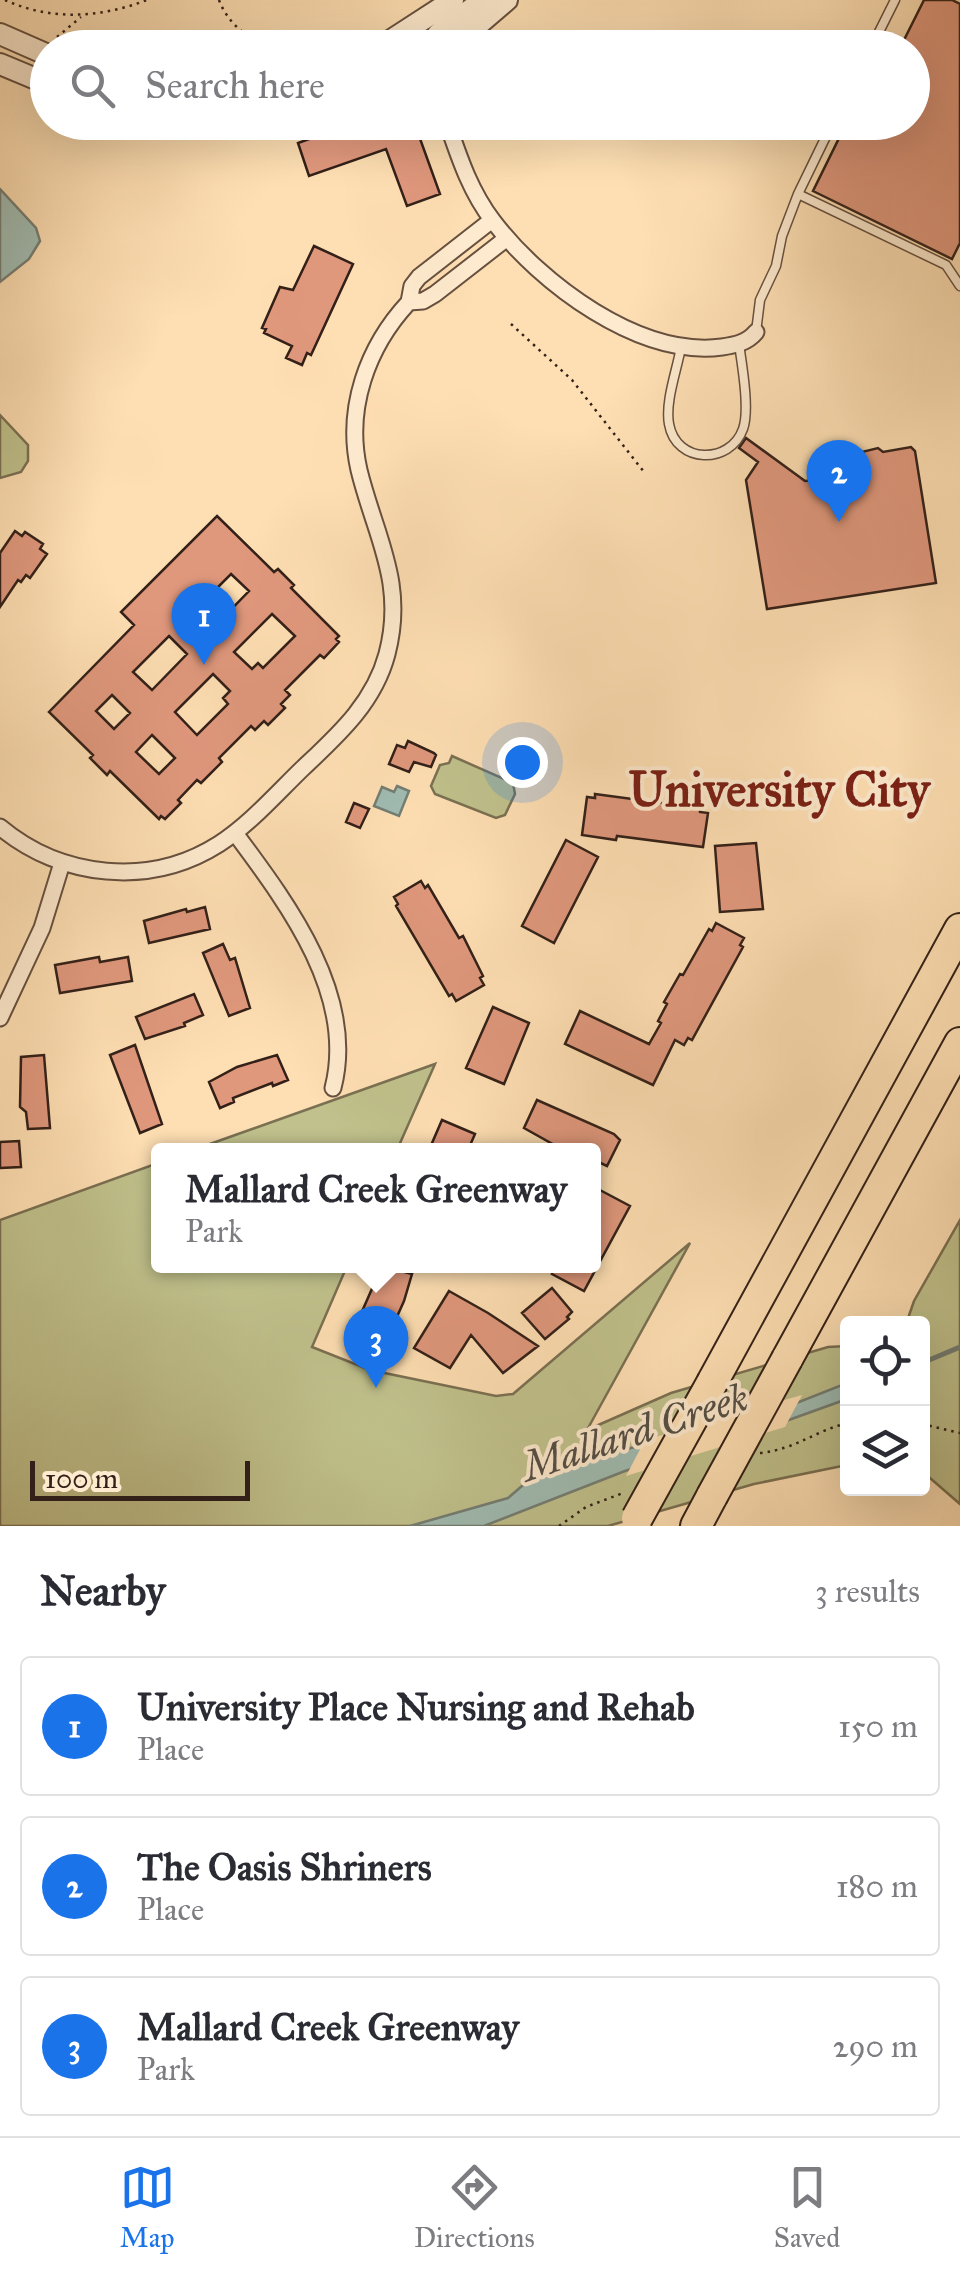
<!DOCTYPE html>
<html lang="en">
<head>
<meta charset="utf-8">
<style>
	:root { --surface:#fff; --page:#f7f7f7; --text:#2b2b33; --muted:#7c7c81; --line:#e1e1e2; --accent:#1a73e8 }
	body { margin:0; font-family:"IM FELL Great Primer",serif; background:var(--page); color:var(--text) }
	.controls { position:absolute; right:30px; bottom:30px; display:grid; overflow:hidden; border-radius:10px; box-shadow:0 10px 40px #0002 }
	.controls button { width:90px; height:90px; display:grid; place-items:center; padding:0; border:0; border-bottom:2px solid var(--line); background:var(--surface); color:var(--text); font:50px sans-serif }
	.scale { position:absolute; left:30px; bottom:25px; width:220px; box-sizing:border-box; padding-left:10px; border:5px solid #332018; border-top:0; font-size:28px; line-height:35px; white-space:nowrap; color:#332018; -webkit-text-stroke:8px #feeace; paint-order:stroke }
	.you { position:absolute; left:522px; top:762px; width:35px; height:35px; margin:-25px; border:8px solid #fff; border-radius:50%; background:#1a73e8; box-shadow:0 0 0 15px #1a73e833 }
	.badge { display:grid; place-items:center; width:65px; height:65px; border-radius:50%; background:var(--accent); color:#fff; font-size:32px; font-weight:700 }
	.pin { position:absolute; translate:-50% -82px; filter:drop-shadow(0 2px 5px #0008) }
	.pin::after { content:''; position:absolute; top:52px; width:35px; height:30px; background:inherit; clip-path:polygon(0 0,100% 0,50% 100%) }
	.popup { position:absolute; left:151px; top:1143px; width:450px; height:130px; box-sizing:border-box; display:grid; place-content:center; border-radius:10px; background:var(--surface); filter:drop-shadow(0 2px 8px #0005); font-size:32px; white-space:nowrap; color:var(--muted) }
	.popup b { font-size:38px; color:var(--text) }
	.popup::after { content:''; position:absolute; left:50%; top:100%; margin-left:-20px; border:20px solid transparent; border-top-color:var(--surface) }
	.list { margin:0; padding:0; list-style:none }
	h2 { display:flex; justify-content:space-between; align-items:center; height:130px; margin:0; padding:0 40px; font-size:42px }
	h2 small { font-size:32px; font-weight:400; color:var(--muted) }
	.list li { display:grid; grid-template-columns:65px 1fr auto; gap:30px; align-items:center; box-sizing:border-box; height:140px; margin:0 20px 20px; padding:0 20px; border:2px solid var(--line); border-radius:10px }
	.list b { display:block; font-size:38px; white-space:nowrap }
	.list p { margin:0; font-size:32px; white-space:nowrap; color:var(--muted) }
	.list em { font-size:32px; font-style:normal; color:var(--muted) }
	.icon { flex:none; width:55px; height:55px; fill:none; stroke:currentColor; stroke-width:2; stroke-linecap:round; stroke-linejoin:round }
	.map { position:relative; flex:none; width:960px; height:1526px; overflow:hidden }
	.search { position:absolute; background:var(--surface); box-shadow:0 10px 40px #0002; left:30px; right:30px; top:30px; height:110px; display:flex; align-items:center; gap:25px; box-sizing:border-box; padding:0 35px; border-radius:55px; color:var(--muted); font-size:38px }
	.sheet { height:610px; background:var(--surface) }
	nav { display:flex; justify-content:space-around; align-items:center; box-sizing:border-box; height:140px; border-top:2px solid var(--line); background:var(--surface); font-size:28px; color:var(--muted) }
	nav a { display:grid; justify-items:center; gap:5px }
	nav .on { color:var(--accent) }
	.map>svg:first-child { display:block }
</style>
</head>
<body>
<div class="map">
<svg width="960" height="1526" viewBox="0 0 960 1526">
	<rect width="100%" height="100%" fill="#fedfb3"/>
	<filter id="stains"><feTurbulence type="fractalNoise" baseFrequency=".002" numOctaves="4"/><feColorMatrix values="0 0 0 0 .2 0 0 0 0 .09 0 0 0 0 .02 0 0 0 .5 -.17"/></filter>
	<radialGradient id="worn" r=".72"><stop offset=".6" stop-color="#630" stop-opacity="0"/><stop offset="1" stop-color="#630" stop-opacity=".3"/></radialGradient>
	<!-- green -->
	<path fill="#c0c18c" stroke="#7a7052" stroke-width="2.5" d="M 0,415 L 28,445 L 28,461 L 21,472 L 0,478 Z
		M 452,756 L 513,783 L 515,794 L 505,815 L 496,818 L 435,794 L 431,786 L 440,765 L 449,763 Z
		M 435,1064 L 397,1150 L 193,1150 Z
		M 158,1163 L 158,1266 L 347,1266 L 312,1347 L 370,1370 L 496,1396 L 513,1394 L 690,1243 L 587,1430 L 671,1393 L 828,1347 L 847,1346 L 847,1465 L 754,1484 L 608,1526 L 0,1526 L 0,1220 Z
		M 960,1220 L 960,1504 L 923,1472 L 922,1324 L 906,1324 L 914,1301 Z"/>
	<!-- water -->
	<path fill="#a0bcb2" stroke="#747e74" stroke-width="2.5" d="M 0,189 L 36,228 L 40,241 L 29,259 L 0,282 Z
		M 397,786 L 409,791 L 399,816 L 374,806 L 382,787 L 394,792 Z
		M 847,1383 L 847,1399 L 786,1421 L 625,1471 L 484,1526 L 410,1526 L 508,1498 L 536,1474 L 799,1402 Z"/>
	<!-- pier -->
	<path fill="#fedfb3" d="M 802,1395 L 785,1427 L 626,1476 L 645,1440 Z"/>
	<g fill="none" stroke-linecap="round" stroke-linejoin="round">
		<!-- stream -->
		<path stroke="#747e74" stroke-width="5" d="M 922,1363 L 960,1347"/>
	</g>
	<!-- building -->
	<path fill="#e0987d" stroke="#332018" stroke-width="2.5" fill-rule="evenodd" d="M 924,0 L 952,0 L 960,4 L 960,243 L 952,259 L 813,191 L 847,122 L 912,122 L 912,48 L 900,48 Z
		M 356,122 L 414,122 L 440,194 L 407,206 L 386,149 L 309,176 L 298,143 Z
		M 314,246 L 353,264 L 311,355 L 307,353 L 302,365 L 286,358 L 292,346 L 264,333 L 266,329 L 262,328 L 280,287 L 293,290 Z
		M 746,438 L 805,481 L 815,480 L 829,460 L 878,448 L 883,452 L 911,447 L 915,451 L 936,583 L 767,609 L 746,480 L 758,462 L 739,448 Z
		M 217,516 L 274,572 L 278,569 L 294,585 L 291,588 L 339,636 L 336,639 L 339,642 L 324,658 L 320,655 L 285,690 L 290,695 L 281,704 L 285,708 L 268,725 L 264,721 L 255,730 L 251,726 L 219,758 L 222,762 L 201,783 L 197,780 L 178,800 L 181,803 L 165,819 L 161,816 L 159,819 L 110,771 L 107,775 L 90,758 L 93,755 L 49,712 L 134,625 L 121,612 ZM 231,574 L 249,591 L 211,630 L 193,612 ZM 272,614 L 295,636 L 263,668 L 258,663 L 252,669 L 234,652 ZM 169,636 L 187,654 L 152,690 L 133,672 ZM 213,674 L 230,691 L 223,698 L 228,704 L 197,735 L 175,712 ZM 112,695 L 130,713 L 114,729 L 96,711 ZM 152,735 L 175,758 L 159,774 L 136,752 Z
		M 15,531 L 22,536 L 25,532 L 43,544 L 40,549 L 47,554 L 30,578 L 26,575 L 21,582 L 18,580 L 0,607 L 0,553 Z
		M 408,741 L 434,753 L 436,755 L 431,767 L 414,762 L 409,772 L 389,764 L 397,745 L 405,748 Z
		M 595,794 L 700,808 L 700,812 L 708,813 L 703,847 L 617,836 L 616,840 L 582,835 L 587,797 L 595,798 Z
		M 354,803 L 369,809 L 360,828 L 346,822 Z
		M 566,840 L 598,857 L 554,943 L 522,926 Z
		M 756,843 L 763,909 L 720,912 L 715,846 Z
		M 421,881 L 425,888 L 428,885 L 459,938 L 463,936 L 483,976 L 480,978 L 484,985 L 456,1001 L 452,994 L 449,996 L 396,906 L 398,904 L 394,897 Z
		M 205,907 L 210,929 L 149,943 L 144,921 L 186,909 L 187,912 Z
		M 716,923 L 744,938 L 740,945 L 743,947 L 692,1040 L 688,1038 L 684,1045 L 675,1040 L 653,1085 L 565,1044 L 580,1011 L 649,1044 L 661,1023 L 658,1021 L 667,1004 L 664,1002 L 680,974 L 683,975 L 709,929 L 712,931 Z
		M 223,944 L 230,960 L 235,958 L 250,1008 L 229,1016 L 203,953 Z
		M 99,957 L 100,962 L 128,957 L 132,981 L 60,993 L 55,965 Z
		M 194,994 L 203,1015 L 184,1023 L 185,1026 L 145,1039 L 136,1017 Z
		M 493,1007 L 529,1023 L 504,1084 L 466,1068 Z
		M 135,1045 L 162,1124 L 140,1133 L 110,1055 Z
		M 44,1055 L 50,1128 L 28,1129 L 26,1112 L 20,1107 L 21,1057 Z
		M 277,1055 L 288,1080 L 273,1086 L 272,1083 L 233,1098 L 234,1102 L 220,1108 L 209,1082 L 237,1067 Z
		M 537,1100 L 614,1134 L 620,1140 L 607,1166 L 594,1160 L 594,1150 L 558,1147 L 524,1128 Z
		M 442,1120 L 475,1134 L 468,1150 L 429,1150 Z
		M 19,1141 L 21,1167 L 0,1168 L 0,1142 Z
		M 598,1189 L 630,1206 L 584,1291 L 552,1274 L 556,1266 L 594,1266 L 594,1196 Z
		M 382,1266 L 412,1274 L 404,1301 L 378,1359 L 350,1348 L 352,1342 L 349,1341 Z
		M 552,1288 L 572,1312 L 567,1317 L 569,1319 L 545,1339 L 522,1313 Z
		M 449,1291 L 488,1313 L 538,1346 L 503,1373 L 471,1335 L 450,1368 L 414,1348 Z"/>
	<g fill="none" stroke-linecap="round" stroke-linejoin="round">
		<defs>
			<path id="service" d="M 871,48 L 895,0
				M 798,194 L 946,265 L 960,286
				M 756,332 L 760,300 L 776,266 L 782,236 L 798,194 L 833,122
				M 681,347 C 677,370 665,401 669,424 C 676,464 730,465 743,429 C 750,410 742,365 739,344"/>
			<path id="minor" d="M 447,122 C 459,157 470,191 493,221 C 540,283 639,358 722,347 C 735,345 747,343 756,332
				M 492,220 L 419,277 L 412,286 L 409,302 L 423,301 L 435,294 L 507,238
				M 0,827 C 61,878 150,888 219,844 C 250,824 276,794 303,768 C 338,735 374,703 387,654 C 406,582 375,536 359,470 C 345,409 367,347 409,302
				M 235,833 C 287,903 357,995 333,1088
				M 0,1018 L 42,928 L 62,863"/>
			<path id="tertiary" d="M 0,34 L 48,55
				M 379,48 L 453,0
				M 429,48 L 438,34 L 483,0
				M 451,48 L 507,0
				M 0,64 L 48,84"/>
			<path id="motorway" d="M 787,1359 L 960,1043
				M 713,1381 L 960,929
				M 696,1526 L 712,1496"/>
		</defs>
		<!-- service casing -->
		<use href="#service" stroke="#66503f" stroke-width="11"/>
		<!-- minor casing -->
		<use href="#minor" stroke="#66503f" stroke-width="19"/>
		<!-- tertiary casing -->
		<use href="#tertiary" stroke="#66503f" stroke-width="24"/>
		<!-- motorway casing -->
		<use href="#motorway" stroke="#332018" stroke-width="34"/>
		<!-- path -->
		<path stroke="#332018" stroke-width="2.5" stroke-dasharray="2.5 5" stroke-linecap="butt" d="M 5,0 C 51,21 100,18 147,0
			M 219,0 C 227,22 246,37 267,48
			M 57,37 L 81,17
			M 511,324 L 572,380 L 644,472
			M 922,1424 L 960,1433
			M 760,1453 C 797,1449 814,1431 848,1423
			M 559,1526 L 586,1507 L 623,1493"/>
		<!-- service -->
		<use href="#service" stroke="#feeace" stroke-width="8"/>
		<!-- minor -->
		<use href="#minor" stroke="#feeace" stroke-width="15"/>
		<!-- tertiary -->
		<use href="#tertiary" stroke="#feeace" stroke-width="20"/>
		<!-- motorway -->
		<use href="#motorway" stroke="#fedfb3" stroke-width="30"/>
		<defs>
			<path id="motorway-bridge" d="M 712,1496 L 787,1359
				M 637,1518 L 713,1381"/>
		</defs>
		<!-- motorway-bridge casing -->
		<use href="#motorway-bridge" stroke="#332018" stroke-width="34" stroke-linecap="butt"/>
		<!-- motorway-bridge -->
		<use href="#motorway-bridge" stroke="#fedfb3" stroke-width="30"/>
	</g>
	<g text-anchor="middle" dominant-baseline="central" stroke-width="8" stroke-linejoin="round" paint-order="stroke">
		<!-- water labels -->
		<g font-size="40" font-style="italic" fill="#544f46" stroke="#feeace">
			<text transform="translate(635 1432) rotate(-18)">Mallard Creek</text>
		</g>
		<!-- district labels -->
		<g font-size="48" font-weight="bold" fill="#7a1f14" stroke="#feeace">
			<text x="779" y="789">University City</text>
		</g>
	</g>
	<rect width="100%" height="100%" filter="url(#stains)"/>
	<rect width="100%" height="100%" fill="url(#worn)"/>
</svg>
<div class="controls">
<button><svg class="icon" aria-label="locate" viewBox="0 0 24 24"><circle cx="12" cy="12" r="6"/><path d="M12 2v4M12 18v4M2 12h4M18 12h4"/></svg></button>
<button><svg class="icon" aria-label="layers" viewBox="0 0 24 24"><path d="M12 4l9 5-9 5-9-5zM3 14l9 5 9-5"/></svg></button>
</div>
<div class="scale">100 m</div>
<div class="you"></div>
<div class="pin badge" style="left:204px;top:665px">1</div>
<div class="pin badge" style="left:839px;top:522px">2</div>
<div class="pin badge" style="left:376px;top:1388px">3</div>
<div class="popup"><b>Mallard Creek Greenway</b>Park</div>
<div class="search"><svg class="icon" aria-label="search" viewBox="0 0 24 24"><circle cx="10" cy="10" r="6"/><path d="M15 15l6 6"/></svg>Search here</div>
</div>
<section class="sheet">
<h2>Nearby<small>3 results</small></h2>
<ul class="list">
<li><span class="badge">1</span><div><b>University Place Nursing and Rehab</b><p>Place</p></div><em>150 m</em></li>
<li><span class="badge">2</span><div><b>The Oasis Shriners</b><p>Place</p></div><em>180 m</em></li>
<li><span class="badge">3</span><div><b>Mallard Creek Greenway</b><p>Park</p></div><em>290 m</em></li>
</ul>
</section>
<nav>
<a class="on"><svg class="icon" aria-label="map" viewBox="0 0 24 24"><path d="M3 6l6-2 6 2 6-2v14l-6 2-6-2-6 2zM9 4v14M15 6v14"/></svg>Map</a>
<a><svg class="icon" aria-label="directions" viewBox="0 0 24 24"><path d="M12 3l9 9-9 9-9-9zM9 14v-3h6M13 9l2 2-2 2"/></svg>Directions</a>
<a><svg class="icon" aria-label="saved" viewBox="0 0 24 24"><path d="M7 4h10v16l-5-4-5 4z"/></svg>Saved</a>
</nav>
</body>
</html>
